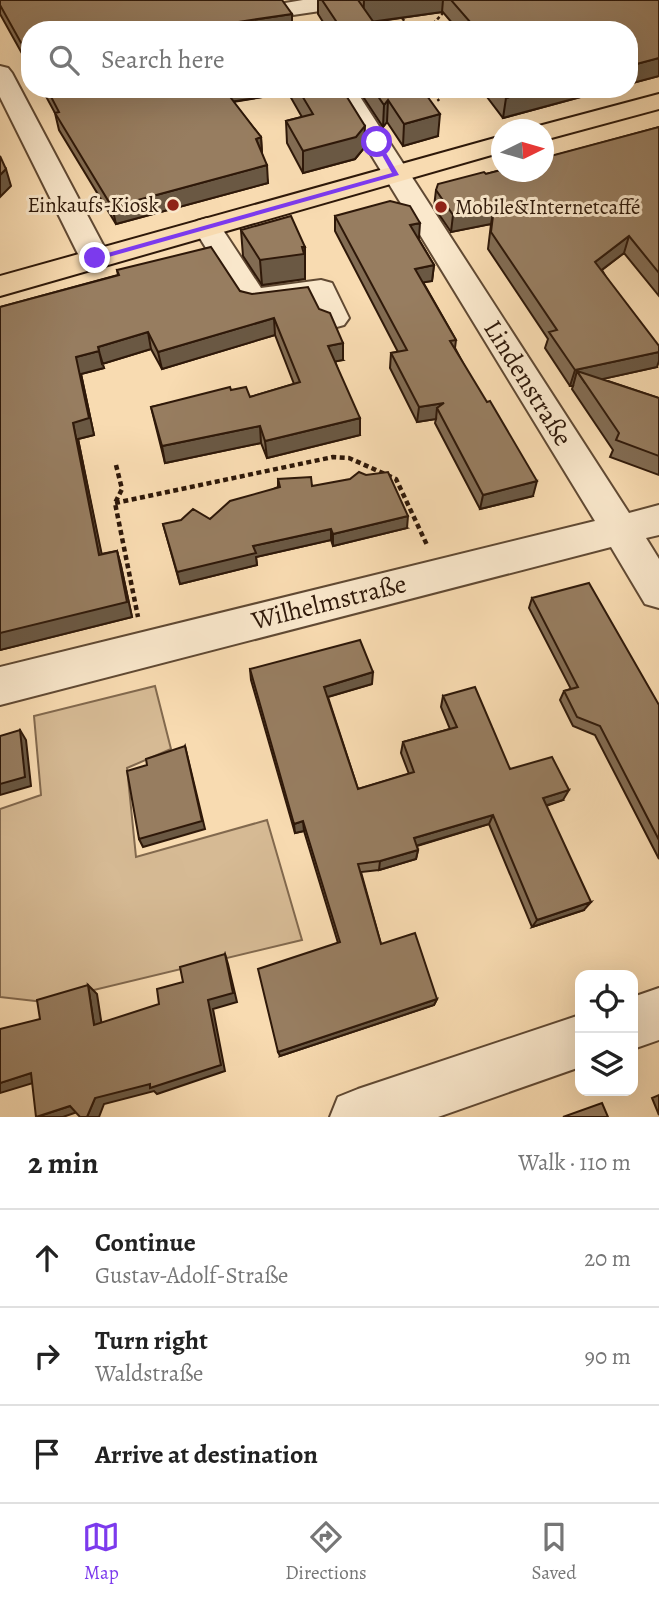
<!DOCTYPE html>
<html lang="en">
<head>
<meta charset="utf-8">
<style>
	:root { --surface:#fff; --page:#f6f6f6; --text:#222; --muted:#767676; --line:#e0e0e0; --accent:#7c3aed }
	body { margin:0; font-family:Alegreya,serif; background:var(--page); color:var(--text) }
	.controls { position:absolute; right:21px; bottom:21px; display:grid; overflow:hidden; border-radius:14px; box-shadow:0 7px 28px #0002 }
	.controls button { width:63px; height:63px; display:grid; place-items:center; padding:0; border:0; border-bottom:2px solid var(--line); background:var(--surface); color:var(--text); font:35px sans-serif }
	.compass { position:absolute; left:491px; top:119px; width:63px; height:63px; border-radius:50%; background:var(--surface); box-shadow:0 7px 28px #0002; rotate:85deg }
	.stop { position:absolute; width:21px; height:21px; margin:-16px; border:5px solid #7c3aed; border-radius:50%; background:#fff }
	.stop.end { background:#7c3aed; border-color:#fff; box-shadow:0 2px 7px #0008 }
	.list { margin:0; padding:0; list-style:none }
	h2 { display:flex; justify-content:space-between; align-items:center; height:91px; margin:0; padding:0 28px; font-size:30px }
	h2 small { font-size:23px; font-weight:400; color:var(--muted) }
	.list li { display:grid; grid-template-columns:46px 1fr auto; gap:21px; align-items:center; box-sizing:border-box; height:98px; padding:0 28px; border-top:2px solid var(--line) }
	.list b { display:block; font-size:26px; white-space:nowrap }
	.list p { margin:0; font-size:23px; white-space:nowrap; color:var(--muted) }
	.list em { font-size:23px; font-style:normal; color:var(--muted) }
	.icon { flex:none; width:38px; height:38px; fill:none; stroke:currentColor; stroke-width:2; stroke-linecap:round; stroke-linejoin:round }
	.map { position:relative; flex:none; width:659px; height:1117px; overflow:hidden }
	.search { position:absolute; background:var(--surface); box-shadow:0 7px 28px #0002; left:21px; right:21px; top:21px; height:77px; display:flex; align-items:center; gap:18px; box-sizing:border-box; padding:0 24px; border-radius:28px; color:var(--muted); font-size:26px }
	.sheet { height:385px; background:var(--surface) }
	nav { display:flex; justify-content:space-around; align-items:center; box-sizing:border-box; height:98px; border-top:2px solid var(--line); background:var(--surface); font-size:19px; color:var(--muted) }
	nav a { display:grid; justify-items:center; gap:4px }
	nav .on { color:var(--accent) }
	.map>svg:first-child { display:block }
</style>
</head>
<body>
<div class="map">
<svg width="659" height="1117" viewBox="0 0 659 1117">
	<rect width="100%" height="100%" fill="#f8dbb1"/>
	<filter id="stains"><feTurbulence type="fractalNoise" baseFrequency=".00286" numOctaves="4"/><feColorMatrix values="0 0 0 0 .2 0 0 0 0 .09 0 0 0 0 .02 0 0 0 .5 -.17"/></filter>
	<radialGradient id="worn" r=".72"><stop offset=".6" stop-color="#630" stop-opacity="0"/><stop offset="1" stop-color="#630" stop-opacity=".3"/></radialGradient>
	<!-- green -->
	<path fill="#d6ba94" stroke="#82694e" stroke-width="2" d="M 155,686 L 171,749 L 127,768 L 136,857 L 267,820 L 302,940 L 44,1002 L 0,997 L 0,809 L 41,795 L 34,716 Z"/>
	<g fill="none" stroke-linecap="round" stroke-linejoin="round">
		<defs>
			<path id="minor" d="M 303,0 L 358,0 L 355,5 L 347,7 L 293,15 L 285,13 L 282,8 L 285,3 Z
				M 0,66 L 8,68 L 12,73 L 110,258 L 105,264 L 95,267 L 85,264 L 80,258 L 0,97 Z
				M 331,89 L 355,89 L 629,513 L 659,505 L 659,535 L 646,538 L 659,559 L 659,608 L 645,604 L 611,547 L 0,705 L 0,667 L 595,521 Z
				M 207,218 L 217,221 L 261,288 L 321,280 L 332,283 L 349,318 L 344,325 L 333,328 L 322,325 L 310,301 L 253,309 L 242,306 L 193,227 L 197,221 Z
				M 659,988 L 659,1040 L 633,1049 L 633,997 Z
				M 580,1015 L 580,1067 L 438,1117 L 330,1117 L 338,1097 L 358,1089 Z"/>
			<path id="major" d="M 659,94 L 659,109 L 544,140 L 544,130 L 533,130 L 535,127 Z
				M 502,136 L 502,152 L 0,296 L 0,276 Z"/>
		</defs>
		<!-- minor casing -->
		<use href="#minor" stroke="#604933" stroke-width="4"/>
		<!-- major casing -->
		<use href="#major" stroke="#2e1809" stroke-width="4"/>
		<!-- path-far1 -->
		<path stroke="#2e1809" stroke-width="2.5" stroke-dasharray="3.5 2.5" stroke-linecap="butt" d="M 402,18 L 410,28
			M 372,27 L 385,30
			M 398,30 L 432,25 L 443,13
			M 431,89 L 439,101"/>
		<!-- path -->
		<path stroke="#2e1809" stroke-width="4.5" stroke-dasharray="5 3.5" stroke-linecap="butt" d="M 116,465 L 122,489 L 115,503 L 138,617
			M 115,503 L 333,457 L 349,458 L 396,479 L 427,545"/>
		<!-- minor -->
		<use href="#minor" fill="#fae8cc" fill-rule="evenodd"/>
		<!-- major -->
		<use href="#major" fill="#f8dbb1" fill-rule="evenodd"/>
	</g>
	<!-- wall -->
	<path fill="#826c53" stroke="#2e1809" stroke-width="2" d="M 0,0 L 30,30 L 30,68 L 0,14 Z
		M 318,0 L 659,0 L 659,76 L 629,84 L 629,30 L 458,30 L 442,11 L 442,12 L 374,22 L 379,30 L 328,30 L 318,14 Z
		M 42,89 L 152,89 L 146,91 L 150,91 L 160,89 L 269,89 L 269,96 L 233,102 L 261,137 L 262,154 L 268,183 L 116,224 L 59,130 L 55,113 Z
		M 286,89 L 342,89 L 364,148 L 355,159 L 303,173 L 287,143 L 286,121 L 302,117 Z
		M 358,89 L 422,89 L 438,136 L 403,146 L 387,122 L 383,127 Z
		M 481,89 L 610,89 L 503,118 Z
		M 659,127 L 659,296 L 624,253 L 602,270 L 657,367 L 602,379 L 659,398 L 659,475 L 610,457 L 613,450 L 572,389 L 573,386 L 570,386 L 545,348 L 548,339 L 488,249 L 491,224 L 451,232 L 434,207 L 436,190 L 486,174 Z
		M 335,216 L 419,238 L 418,238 L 434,265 L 432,281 L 423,282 L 456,340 L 455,348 L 533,496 L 480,509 L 435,423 L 436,419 L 417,422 L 390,368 L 391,353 L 398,352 L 335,231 Z
		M 241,230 L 305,247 L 305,279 L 262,285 L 243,256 Z
		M 117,270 L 240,291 L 343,360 L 335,361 L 360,435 L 267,458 L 261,443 L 165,463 L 151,407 L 231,390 L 250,397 L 294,384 L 275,335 L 162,369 L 151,349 L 102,364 L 104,368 L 81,374 L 94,435 L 78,439 L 101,554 L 117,551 L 121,566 L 132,617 L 0,650 L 0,307 L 118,275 Z
		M 278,479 L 312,486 L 407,528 L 333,546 L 331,540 L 256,557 L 257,565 L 180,584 L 163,524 L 210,519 L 278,487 Z
		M 532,598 L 659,705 L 659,859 L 595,735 L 573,726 L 560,700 L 564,691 L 571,689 L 529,608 Z
		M 250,669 L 372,684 L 328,697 L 358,789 L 409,774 L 401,753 L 403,742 L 450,729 L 441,707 L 443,696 L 510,769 L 563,800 L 546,806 L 584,910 L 532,927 L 489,824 L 417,846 L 418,850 L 416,859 L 379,870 L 361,872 L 381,944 L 437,999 L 434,1005 L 280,1056 L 338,943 L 304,831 L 295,833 L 251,680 Z
		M 659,1095 L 659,1115 L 652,1098 Z"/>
	<!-- shaded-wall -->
	<path fill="#6a5843" stroke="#2e1809" stroke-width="2" d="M 364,0 L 443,0 L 442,12 L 363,23 Z
		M 292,14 L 292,30 L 238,30 L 238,22 Z
		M 659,58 L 659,76 L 629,84 L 629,66 Z
		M 221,89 L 269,89 L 269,96 L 223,103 Z
		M 541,89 L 610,89 L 503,118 L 506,98 Z
		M 388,100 L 387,122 L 383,127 L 384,105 Z
		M 440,114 L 438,136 L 403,146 L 404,124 Z
		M 365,126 L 364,148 L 355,159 L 303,173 L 303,151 Z
		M 261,137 L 262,154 L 256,139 Z
		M 267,165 L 268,183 L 116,224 L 112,207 Z
		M 6,169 L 11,186 L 0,197 L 0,175 Z
		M 494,208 L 491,224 L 451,232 L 453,215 Z
		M 420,223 L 419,238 L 409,240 L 410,225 Z
		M 629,236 L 624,253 L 591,278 L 595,262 Z
		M 305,247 L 305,279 L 262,285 L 260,260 Z
		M 434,265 L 432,281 L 414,284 L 415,269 Z
		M 274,318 L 275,335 L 162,369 L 158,352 Z
		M 148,332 L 151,349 L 102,364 L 98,347 Z
		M 343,343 L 343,360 L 328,363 L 328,346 Z
		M 99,351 L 104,368 L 81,374 L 94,435 L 78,439 L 105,570 L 99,555 L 73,423 L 76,357 Z
		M 659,352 L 659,361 L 657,367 L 585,383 L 577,371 L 573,386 L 570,386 L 575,370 Z
		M 444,403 L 437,408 L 436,419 L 417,422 L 419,407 Z
		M 360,418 L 360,435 L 267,458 L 265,441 Z
		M 260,426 L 261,443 L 165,463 L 162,446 Z
		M 537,481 L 533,496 L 480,509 L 483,495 Z
		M 408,516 L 407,528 L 333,546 L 333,534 Z
		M 331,529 L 331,540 L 256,557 L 257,565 L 180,584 L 177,572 L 253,546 Z
		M 117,551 L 121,566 L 132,617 L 0,650 L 0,633 Z
		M 373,672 L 372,684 L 324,698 L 324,687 Z
		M 20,730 L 26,740 L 31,786 L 0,795 L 0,784 Z
		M 185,746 L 205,829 L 143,847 L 139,839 Z
		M 569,790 L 563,800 L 538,808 L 543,798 Z
		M 493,815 L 489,824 L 412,847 L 414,838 Z
		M 303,821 L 304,831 L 295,833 L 294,824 Z
		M 418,850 L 416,859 L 379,870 L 380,861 Z
		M 591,902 L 584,910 L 532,927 L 537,920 Z
		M 225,954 L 228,964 L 237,1002 L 213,1009 L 225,1071 L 157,1094 L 154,1091 L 104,1104 L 99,1117 L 87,1117 L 95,1098 L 208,1000 Z
		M 88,985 L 97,994 L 103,1033 L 94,1025 Z
		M 437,999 L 434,1005 L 280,1056 L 278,1052 Z
		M 31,1073 L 43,1080 L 0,1093 L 0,1083 Z
		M 70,1106 L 80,1111 L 63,1117 L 37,1117 Z"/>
	<!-- building -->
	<path fill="#977d60" stroke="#2e1809" stroke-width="2" d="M 0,0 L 282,0 L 292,14 L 238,22 L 242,30 L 30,30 L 30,59 L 0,5 Z
		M 322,0 L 358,0 L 379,30 L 342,30 Z
		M 451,0 L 659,0 L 659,58 L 629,66 L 629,30 L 477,30 Z
		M 47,89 L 140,89 L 150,91 L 160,89 L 224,89 L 261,137 L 256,139 L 267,165 L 112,207 L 55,113 L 59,112 Z
		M 298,89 L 342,89 L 365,126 L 356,137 L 303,151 L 286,121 L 313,114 Z
		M 373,89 L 422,89 L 440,114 L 404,124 L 388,100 L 384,105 Z
		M 499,89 L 541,89 L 506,98 Z
		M 659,127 L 659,273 L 629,236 L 595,262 L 659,346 L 659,352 L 575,370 L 549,332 L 557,330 L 491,232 L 494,208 L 453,215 L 436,190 L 438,184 L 484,172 L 486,174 L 501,170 L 501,172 L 543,172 L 543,158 Z
		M 0,156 L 6,169 L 0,175 Z
		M 390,201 L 410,206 L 420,223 L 410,225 L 434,265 L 415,269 L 456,340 L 450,341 L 487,402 L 490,401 L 537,481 L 483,495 L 437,408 L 444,403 L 419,407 L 404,378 L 391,353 L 407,350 L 335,216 Z
		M 291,216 L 305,247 L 302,247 L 304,254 L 260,260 L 241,230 Z
		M 211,247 L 240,291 L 252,294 L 308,287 L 319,309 L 330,313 L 343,343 L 328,346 L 360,418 L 265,441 L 260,426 L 162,446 L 151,407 L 230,387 L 231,390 L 246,387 L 250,397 L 300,382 L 274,318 L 158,352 L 148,332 L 98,347 L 99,351 L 76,357 L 89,418 L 73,423 L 99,555 L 117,551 L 127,602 L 0,633 L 0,307 L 119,275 L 117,270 Z
		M 577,371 L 659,398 L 659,456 L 616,440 L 619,433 Z
		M 359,472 L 366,475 L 388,472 L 408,516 L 333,534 L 331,529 L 253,546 L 256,553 L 177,572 L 163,524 L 181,520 L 193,509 L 210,519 L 230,501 L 280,487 L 278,479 L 311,477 L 312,486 L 350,479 Z
		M 589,583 L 659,705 L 659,840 L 600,726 L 577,717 L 564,691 L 578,687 L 532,598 Z
		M 360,640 L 373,672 L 324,687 L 358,789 L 414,772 L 403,742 L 457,727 L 443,696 L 475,687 L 510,769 L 552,757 L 569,790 L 543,798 L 591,902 L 537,920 L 493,815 L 414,838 L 418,850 L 380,861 L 358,864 L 381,944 L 415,933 L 437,999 L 278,1052 L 258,969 L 340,942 L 303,821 L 294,824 L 250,669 Z
		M 20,730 L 25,777 L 0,784 L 0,736 Z
		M 185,746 L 202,821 L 139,839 L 127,771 L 147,765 L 146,759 Z
		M 225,954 L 233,993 L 208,1000 L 221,1065 L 150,1088 L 150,1084 L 95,1098 L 87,1117 L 80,1117 L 70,1106 L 36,1117 L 31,1073 L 0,1083 L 0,1029 L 40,1019 L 37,1000 L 88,985 L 94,1025 L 159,1004 L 157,989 L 183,982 L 180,967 Z
		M 602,1103 L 608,1117 L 563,1117 Z"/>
	<!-- route -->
	<path fill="#7c3aed" d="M 374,141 L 379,141 L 399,175 L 98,260 L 90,258 L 392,173 Z"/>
	<!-- markers -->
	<g fill="#8f2418" stroke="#fae8cc" stroke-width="2.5">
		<circle cx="173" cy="205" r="7"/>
		<circle cx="441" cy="207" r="7"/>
	</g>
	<g text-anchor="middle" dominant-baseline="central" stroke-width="6" stroke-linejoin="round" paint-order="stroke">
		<!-- far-poi labels -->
		<g font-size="21" fill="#2e1809" stroke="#fae8cc" text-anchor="end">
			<text x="159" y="205">Einkaufs-Kiosk</text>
			<text x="455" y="207" text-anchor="start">Mobile&amp;Internetcaffé</text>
		</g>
		<!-- street labels -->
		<g font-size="26" fill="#2e1809" stroke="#fae8cc">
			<text transform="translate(528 383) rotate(58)">Lindenstraße</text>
			<text transform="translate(329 602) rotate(-14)">Wilhelmstraße</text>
		</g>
	</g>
	<rect width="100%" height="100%" filter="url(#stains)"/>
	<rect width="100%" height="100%" fill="url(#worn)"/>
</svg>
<div class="controls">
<button><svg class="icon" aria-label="locate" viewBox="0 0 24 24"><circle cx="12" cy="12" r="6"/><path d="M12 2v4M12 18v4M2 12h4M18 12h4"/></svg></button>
<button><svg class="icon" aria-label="layers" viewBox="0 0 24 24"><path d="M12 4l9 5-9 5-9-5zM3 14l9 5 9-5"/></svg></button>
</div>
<svg class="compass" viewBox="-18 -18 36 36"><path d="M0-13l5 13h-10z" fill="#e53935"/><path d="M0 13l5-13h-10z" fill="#767676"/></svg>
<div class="stop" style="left:377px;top:142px"></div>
<div class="stop end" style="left:95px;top:258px"></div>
<div class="search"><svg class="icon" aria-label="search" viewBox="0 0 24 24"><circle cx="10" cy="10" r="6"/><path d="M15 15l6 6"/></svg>Search here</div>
</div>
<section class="sheet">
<h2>2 min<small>Walk · 110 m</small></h2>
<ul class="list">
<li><svg class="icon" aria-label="ahead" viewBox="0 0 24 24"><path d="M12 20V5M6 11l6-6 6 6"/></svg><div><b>Continue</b><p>Gustav-Adolf-Straße</p></div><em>20 m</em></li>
<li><svg class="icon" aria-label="right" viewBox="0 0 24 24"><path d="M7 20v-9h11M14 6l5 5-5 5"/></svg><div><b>Turn right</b><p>Waldstraße</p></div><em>90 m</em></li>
<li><svg class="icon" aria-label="arrive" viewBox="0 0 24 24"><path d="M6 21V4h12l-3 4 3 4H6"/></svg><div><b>Arrive at destination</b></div></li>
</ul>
</section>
<nav>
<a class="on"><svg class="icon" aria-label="map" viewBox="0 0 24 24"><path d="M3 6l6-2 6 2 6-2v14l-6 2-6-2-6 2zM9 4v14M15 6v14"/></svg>Map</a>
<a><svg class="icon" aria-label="directions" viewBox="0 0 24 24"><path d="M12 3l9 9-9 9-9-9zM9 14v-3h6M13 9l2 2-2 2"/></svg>Directions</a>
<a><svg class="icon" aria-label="saved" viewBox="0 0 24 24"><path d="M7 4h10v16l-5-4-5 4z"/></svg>Saved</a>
</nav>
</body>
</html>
